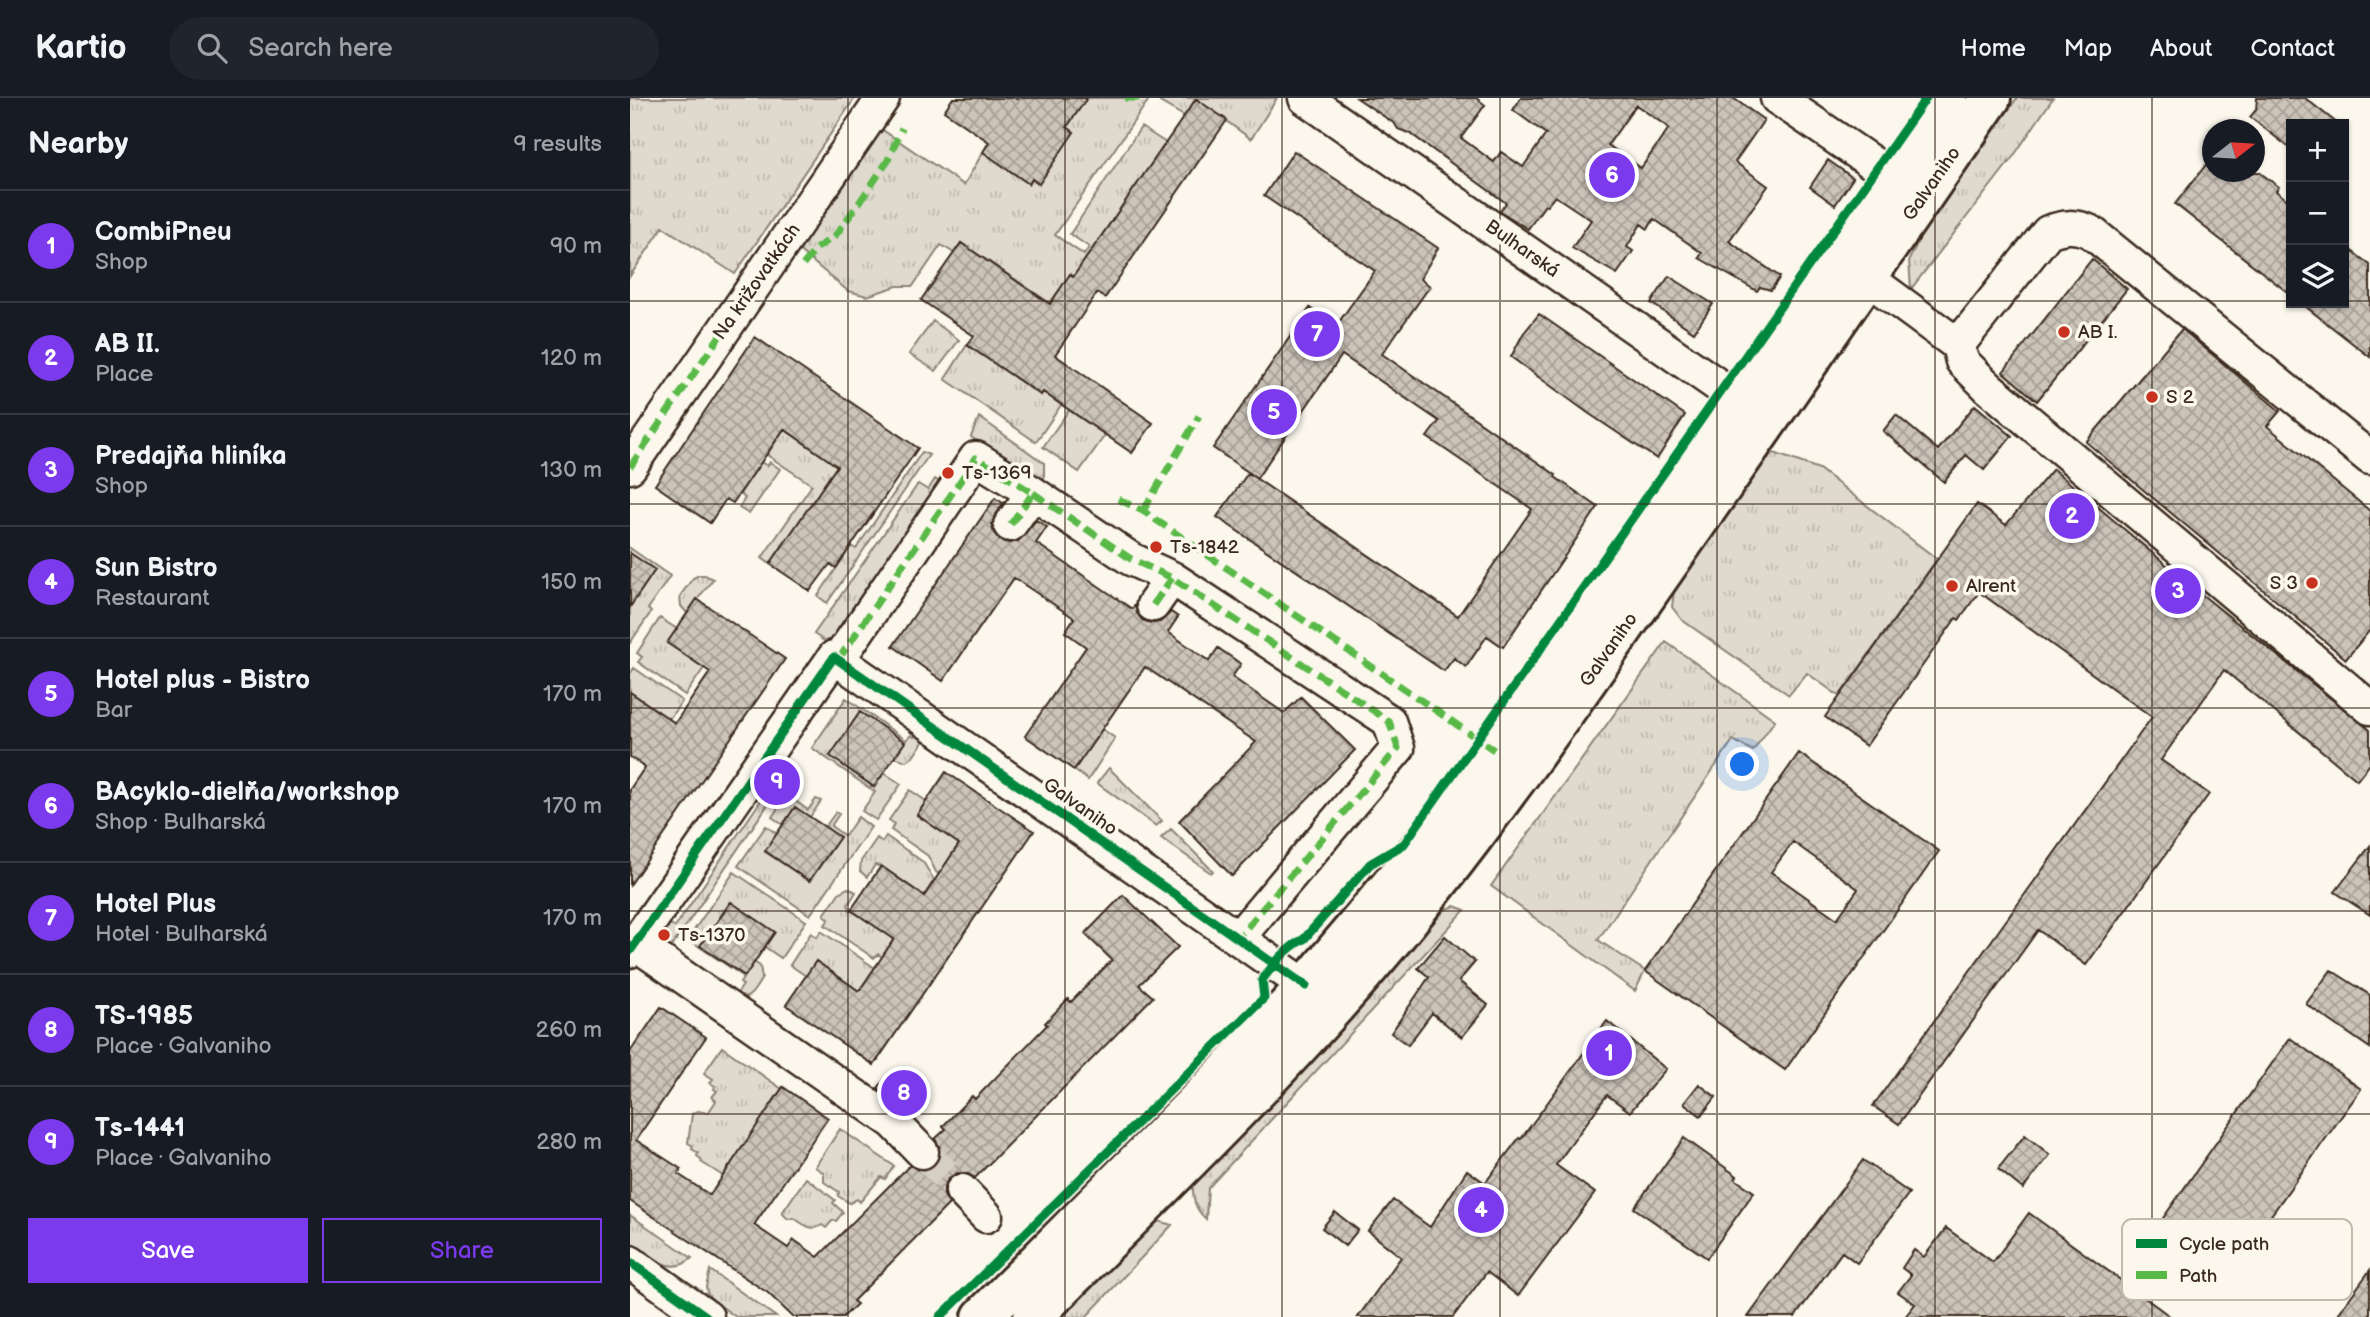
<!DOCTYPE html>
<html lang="en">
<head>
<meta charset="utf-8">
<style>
	:root { --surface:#171b24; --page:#20242c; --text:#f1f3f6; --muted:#9ea1a6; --line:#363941; --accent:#7c3aed }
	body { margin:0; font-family:"Balsamiq Sans",sans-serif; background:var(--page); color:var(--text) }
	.controls { position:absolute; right:21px; top:21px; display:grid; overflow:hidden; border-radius:0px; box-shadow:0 2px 5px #0004 }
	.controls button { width:63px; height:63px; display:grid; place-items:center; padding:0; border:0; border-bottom:2px solid var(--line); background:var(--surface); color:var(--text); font:35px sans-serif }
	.compass { position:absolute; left:1572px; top:21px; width:63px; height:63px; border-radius:50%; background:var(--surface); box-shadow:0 2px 5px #0004; rotate:73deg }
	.you { position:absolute; left:1113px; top:667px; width:24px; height:24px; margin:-18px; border:5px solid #fff; border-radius:50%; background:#1a73e8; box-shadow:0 0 0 10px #1a73e833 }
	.badge { display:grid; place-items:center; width:46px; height:46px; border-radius:50%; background:var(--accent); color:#fff; font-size:23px; font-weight:700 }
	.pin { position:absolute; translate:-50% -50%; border:4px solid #fff; box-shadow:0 2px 7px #0006 }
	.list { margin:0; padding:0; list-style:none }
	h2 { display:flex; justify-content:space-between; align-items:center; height:91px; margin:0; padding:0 28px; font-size:30px }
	h2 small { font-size:23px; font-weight:400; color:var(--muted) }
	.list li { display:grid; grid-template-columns:46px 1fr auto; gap:21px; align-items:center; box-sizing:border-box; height:112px; padding:0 28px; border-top:2px solid var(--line) }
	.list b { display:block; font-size:26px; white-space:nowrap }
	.list p { margin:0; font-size:23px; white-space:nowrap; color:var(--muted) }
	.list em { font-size:23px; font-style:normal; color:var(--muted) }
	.actions { display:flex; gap:14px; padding:21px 28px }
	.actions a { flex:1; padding:16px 0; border:2px solid var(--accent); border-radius:0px; text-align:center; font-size:24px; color:var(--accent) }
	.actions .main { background:var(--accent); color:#fff }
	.icon { flex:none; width:38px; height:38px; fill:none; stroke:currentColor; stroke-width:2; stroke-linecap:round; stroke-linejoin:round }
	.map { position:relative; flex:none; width:1740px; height:1219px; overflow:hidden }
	header { display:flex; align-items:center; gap:42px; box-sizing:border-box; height:98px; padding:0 35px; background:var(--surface); border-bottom:2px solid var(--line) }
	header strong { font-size:33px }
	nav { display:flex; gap:38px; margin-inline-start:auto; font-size:24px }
	.search { width:490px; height:63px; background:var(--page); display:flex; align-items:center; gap:18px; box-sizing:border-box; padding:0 24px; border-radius:38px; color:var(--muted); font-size:26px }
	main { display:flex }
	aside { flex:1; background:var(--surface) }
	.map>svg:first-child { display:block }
</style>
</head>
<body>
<header>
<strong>Kartio</strong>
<div class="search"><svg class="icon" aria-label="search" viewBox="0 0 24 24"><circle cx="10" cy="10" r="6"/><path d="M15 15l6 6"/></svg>Search here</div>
<nav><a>Home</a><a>Map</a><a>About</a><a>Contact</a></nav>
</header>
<main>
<aside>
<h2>Nearby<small>9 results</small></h2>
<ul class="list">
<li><span class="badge">1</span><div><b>CombiPneu</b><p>Shop</p></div><em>90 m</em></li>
<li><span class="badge">2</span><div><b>AB II.</b><p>Place</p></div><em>120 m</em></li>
<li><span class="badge">3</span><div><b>Predajňa hliníka</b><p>Shop</p></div><em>130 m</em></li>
<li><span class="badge">4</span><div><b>Sun Bistro</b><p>Restaurant</p></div><em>150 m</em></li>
<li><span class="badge">5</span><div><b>Hotel plus - Bistro</b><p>Bar</p></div><em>170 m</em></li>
<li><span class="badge">6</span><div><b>BAcyklo-dielňa/workshop</b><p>Shop · Bulharská</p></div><em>170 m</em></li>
<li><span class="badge">7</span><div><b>Hotel Plus</b><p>Hotel · Bulharská</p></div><em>170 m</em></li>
<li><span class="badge">8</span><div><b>TS-1985</b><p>Place · Galvaniho</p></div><em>260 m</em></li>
<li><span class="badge">9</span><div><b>Ts-1441</b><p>Place · Galvaniho</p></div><em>280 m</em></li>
</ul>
<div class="actions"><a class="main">Save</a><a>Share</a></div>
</aside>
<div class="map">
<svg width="1740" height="1219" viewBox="0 0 1740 1219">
	<defs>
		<pattern id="grass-tufts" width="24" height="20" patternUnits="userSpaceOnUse" patternTransform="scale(1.75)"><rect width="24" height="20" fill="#dfd9ce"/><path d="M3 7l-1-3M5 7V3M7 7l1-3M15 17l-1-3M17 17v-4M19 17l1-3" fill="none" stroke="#c0bab0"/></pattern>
		<pattern id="building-cross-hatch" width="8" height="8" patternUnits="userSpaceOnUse" patternTransform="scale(1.75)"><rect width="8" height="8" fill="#ccc4b9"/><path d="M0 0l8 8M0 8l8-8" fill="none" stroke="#a79f96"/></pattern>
	</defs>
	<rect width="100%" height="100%" fill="#fbf7ec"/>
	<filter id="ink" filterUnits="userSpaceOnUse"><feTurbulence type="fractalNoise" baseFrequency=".0143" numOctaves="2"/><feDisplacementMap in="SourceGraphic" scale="14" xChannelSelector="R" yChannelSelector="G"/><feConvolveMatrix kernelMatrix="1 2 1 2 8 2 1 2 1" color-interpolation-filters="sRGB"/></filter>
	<g filter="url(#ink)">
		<!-- grass -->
		<path fill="url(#grass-tufts)" stroke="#8d8276" stroke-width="2" d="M 0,0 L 225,0 L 105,176 L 33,129 L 0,178 Z
			M 457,0 L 520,0 L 425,137 L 454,157 L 459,149 L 440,136 L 511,29 L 536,45 L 443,179 L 440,177 L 420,205 L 331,145 L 324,155 L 311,147 L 283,188 L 267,188 L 237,198 L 218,193 L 164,148 L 248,29 L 334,87 L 353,54 L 399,86 L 444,34 L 437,29 Z
			M 532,0 L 647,0 L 621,41 L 566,1 L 554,18 L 530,4 Z
			M 1387,0 L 1423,0 L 1383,59 L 1281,191 L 1279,162 L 1291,137 Z
			M 303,223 L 329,242 L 306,273 L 279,256 Z
			M 337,247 L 410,297 L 413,294 L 431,307 L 406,344 L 315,281 Z
			M 439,312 L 475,337 L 449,374 L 413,349 Z
			M 349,319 L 414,365 L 414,389 L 341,339 Z
			M 154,331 L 207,368 L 140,466 L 132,460 L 182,387 L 137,357 Z
			M 292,354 L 299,357 L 197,505 L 188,498 L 221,448 L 226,451 Z
			M 1144,355 L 1189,371 L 1307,461 L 1209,598 L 1177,575 L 1159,597 L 1052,522 L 1042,509 L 1044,493 L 1135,360 Z
			M 131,364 L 137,368 L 140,364 L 150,371 L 119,416 L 109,410 L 115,400 L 110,396 Z
			M 305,381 L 318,389 L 206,551 L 184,536 L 288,386 L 298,392 Z
			M 0,450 L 40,478 L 18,511 L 21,514 L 0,545 L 0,509 L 25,472 L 0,455 Z
			M 69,477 L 75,477 L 83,481 L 57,515 L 51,508 L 50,498 L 63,480 Z
			M 30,520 L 47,531 L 37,545 L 74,570 L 55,597 L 8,564 L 12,559 L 7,555 Z
			M 1036,544 L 1145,622 L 1123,653 L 1103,642 L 968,842 L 1015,873 L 1005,893 L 861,788 Z
			M 4,570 L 52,603 L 39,621 L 3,596 L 0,599 L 0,576 Z
			M 216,600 L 276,642 L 281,637 L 284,639 L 294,626 L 295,641 L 283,659 L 276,663 L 265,659 L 201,658 L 244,689 L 254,675 L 271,686 L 246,722 L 232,713 L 245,694 L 182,650 Z
			M 472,631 L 485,640 L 458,682 L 444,672 Z
			M 479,670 L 532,723 L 526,728 L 467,685 Z
			M 140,689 L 147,693 L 38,854 L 28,846 L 26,839 L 33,821 L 45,829 Z
			M 280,692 L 296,703 L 287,717 L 329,746 L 309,776 L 306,774 L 298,758 L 261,732 L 264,726 L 259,722 Z
			M 157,697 L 178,712 L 186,701 L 191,703 L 180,719 L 153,727 L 142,719 Z
			M 206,714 L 209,716 L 201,728 L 215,738 L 228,719 L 241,729 L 180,817 L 108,768 L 136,728 L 147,736 L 135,754 L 180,783 L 209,740 L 195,729 Z
			M 541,731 L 583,773 L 581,775 L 531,740 Z
			M 256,738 L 293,764 L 304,782 L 294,798 L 252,769 L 245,767 L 237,779 L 230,773 L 231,763 L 247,740 L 252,744 Z
			M 104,774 L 176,823 L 151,860 L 135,849 L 100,804 L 71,848 L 114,878 L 124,864 L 130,868 L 132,880 C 124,893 120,903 104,900 L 113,887 L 110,885 L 114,879 L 58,841 Z
			M 218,790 L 226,794 L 218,807 L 221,812 L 264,841 L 252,859 L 248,856 L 244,860 L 195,827 L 199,821 L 194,817 L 209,795 Z
			M 824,808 L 835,812 L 578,1090 L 576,1121 C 565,1111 562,1100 563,1085 L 815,812 Z
			M 191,833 L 245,870 L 229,893 L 187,864 L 176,878 L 160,867 L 181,835 L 187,839 Z
			M 92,949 L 152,991 L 93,1078 L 71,1064 L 72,1062 L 67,1058 L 68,1055 L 62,1051 L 63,1048 L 58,1045 L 62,1016 L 68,1013 L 78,1015 L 86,1003 L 82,999 L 87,993 L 84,991 L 85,988 L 80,985 L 83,981 L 74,975 Z
			M 210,1031 L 264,1068 L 255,1081 L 251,1079 L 230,1104 L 227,1101 L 220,1105 L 208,1098 L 209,1094 L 194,1084 L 194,1075 L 185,1069 Z
			M 176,1080 L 205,1102 L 203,1105 L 213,1114 L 206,1123 L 203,1122 L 196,1130 L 192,1127 C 181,1134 173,1126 164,1120 L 158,1121 L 152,1115 Z
			M 0,1117 L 62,1160 C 41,1180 19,1157 0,1144 Z
			M 528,1123 L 542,1127 L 456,1219 L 432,1219 Z
			M 80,1172 L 146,1219 L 106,1219 L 85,1204 L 78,1197 L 76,1189 Z"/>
		<!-- building -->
		<path fill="url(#building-cross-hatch)" stroke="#3b2a1e" stroke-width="2" fill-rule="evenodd" d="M 323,0 L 457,0 L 437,29 L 444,34 L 409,86 L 402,81 L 399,86 L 353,54 L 359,44 L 314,13 Z
			M 727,0 L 846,0 L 855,7 L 831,40 L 864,64 L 871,54 L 893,69 L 916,36 L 883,12 L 891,0 L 1103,0 L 1134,22 L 1105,64 L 1138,88 L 1099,143 L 1150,179 L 1141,192 L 1130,189 L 1127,193 L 1069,160 L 1072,155 L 1024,121 L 1018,131 L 1011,126 L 997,149 L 1003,153 L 987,176 L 942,150 L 961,122 L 925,98 L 917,108 L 915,107 L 898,131 L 870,113 L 876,105 L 781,36 L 768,31 L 765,26 ZM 1006,7 L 1039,30 L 1011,70 L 978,47 Z
			M 1627,0 L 1675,0 L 1708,26 L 1661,26 L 1661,51 L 1620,19 L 1626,12 Z
			M 566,1 L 597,22 L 475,200 L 467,195 L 425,257 L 523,325 L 502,355 L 413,294 L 411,297 L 337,247 L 344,238 L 291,202 L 331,145 L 420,206 L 440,176 L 443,179 Z
			M 664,53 L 808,150 L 790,181 L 800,188 L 752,256 L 926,377 L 925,379 L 968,409 L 873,549 L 857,538 L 836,569 L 824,560 L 814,573 L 587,419 L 618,375 L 828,518 L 902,411 L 797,339 L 809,323 L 712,257 L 627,380 L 583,350 L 680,210 L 706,228 L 745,173 L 634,98 Z
			M 1583,58 L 1583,74 L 1629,74 L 1649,89 L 1646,93 L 1661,105 L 1661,197 L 1545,106 Z
			M 1198,62 L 1223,80 L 1205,107 L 1180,89 Z
			M 1714,147 L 1740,167 L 1740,259 L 1671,205 L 1714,205 Z
			M 1462,161 L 1497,191 L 1407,303 L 1373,274 Z
			M 1039,178 L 1083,206 L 1064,234 L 1021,205 Z
			M 909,216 L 1055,317 L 1027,361 L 958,315 L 881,259 L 893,236 Z
			M 1552,231 L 1650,313 L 1637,328 L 1740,413 L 1740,532 L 1716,561 L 1456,344 Z
			M 125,239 L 288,350 L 206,470 L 200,466 L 180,493 L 140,466 L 207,368 L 154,331 L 103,405 L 96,401 L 80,425 L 25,387 Z
			M 1345,307 L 1382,338 L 1354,372 L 1336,357 L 1314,384 L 1253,333 L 1266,317 L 1308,352 Z
			M 1423,371 L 1565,491 L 1740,632 L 1740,666 L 1727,682 L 1594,572 L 1531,662 L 1579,696 L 1456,867 L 1408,832 L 1269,1026 L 1243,1008 L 1522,619 L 1349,494 L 1329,522 L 1326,520 L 1236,648 L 1195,619 L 1347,406 L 1376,427 Z
			M 365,400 L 373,405 L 362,426 L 364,435 L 370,442 L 379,445 L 388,443 L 406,422 L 417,429 L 406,445 L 502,511 L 505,507 L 507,515 L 512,522 L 521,525 L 530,524 L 541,514 L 548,519 L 538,534 L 579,563 L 588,550 L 611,566 L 602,579 L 654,615 L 671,599 L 725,652 L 602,778 L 549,723 L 626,644 L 515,569 L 444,672 L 395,638 L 456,549 L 435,534 L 444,520 L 384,480 L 313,583 L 263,548 Z
			M 0,455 L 25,472 L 0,509 Z
			M 67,501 L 155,561 L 0,787 L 0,691 L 15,669 L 0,659 L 0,594 L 45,625 L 80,574 L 37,545 Z
			M 230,614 L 275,644 L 244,689 L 200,658 Z
			M 1169,655 L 1309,753 L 1155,972 L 1015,873 ZM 1163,744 L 1228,791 L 1207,821 L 1141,774 Z
			M 316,674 L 404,733 L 244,967 L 156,907 L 186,863 L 229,893 L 264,841 L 221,812 L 251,768 L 294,798 L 329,746 L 287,717 Z
			M 165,709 L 210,739 L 179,783 L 135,753 Z
			M 1740,748 L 1740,817 L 1705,794 Z
			M 493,797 L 548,849 L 509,887 L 523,899 L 345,1080 L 338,1076 L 328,1075 L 319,1080 L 314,1089 L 314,1097 L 319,1106 L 223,1203 L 227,1206 L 213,1219 L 163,1219 L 138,1195 L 0,1103 L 0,954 L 31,909 L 76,939 L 6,1042 L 51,1071 L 48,1076 L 80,1097 L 153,989 L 198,1020 L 124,1127 L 158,1150 L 164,1142 L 188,1159 L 280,1067 L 288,1072 L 296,1072 L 305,1067 L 309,1060 L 310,1050 L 305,1041 L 316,1031 L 313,1028 L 342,998 L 345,1001 L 417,927 L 415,925 L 438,901 L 441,904 L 482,862 L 455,836 Z
			M 101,804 L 145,834 L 115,878 L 70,848 Z
			M 815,838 L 845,864 L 829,883 L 858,907 L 832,939 L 802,915 L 778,947 L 761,935 L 799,879 L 788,870 Z
			M 1701,872 L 1740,897 L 1740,950 L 1676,906 Z
			M 977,923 L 1036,971 L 1000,1014 L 977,997 L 926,1067 L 965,1095 L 888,1198 L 857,1174 L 823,1219 L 728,1219 L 771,1159 L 738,1133 L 763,1102 L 800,1129 L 837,1072 L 855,1085 L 889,1040 L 891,1041 Z
			M 1660,940 L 1731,991 L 1595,1182 L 1524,1133 Z
			M 259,976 L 282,992 L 272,1007 L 248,990 Z
			M 1069,986 L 1086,999 L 1071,1018 L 1054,1005 Z
			M 1395,1037 L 1420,1057 L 1393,1091 L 1368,1071 Z
			M 1054,1040 L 1107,1078 L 1105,1081 L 1124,1094 L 1077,1160 L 1004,1110 Z
			M 1233,1062 L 1279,1095 L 1227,1165 L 1212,1154 L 1165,1219 L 1118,1219 Z
			M 705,1114 L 728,1132 L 715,1148 L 692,1130 Z
			M 1399,1115 L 1541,1219 L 1275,1219 L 1285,1206 L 1268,1194 L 1281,1177 L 1272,1170 L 1284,1152 L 1294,1159 L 1316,1130 L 1363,1164 Z
			M 1740,1172 L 1740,1219 L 1706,1219 Z"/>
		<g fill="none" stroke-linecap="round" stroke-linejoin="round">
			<!-- minor-tunnel -->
			<path stroke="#d5cec3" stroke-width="32" stroke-dasharray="32 16" stroke-linecap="butt" d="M 292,1054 L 332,1093"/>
			<defs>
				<path id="minor" d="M 675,0 L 1109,302
					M 1147,0 L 1263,79
					M 1237,180 L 1328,247 L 1332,263 L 1359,290 L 1740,610
					M 1328,247 L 1418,134 C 1434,128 1445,127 1461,134 L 1740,360
					M 0,369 L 253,0
					M 403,395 L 501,461 L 542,480 L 759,623 L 768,650 L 608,840
					M 523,507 L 542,480
					M 208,562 L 346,360 L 403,395 L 380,427
					M 0,842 L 263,1024 L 292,1054
					M 0,853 L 204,559 L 676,888
					M 332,1093 L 356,1118
					M 0,1164 L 77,1219"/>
				<path id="major" d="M 352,1219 L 599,971 L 676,888 L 775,770 L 864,652 L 1318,0
					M 403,1219 C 525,1095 653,974 764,840 C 855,729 937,612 1019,494 C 1134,330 1247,165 1361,0"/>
			</defs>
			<!-- minor casing -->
			<use href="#minor" stroke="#3b2a1e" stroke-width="37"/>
			<!-- major casing -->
			<use href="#major" stroke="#3b2a1e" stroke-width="44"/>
			<!-- minor -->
			<use href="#minor" stroke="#fbf7ec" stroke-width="32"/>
			<!-- major -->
			<use href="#major" stroke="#fbf7ec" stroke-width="38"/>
			<!-- quiet -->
			<path stroke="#58b947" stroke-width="7" stroke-dasharray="14 7" stroke-linecap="butt" d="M 495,0 L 514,0
				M 173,167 L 187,150 L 205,138 L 227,108 L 257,64 L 272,30
				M 0,369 L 113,204
				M 403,395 L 501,461 L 542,480 L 759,623 L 768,650 L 608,840
				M 488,401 L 513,413 L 864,652
				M 513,413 L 569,318
				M 523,507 L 542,480
				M 208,562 L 346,360 L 403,395 L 380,427"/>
			<defs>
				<path id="cycleway" d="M 0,853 L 204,559 L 676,888
					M 0,1164 L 77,1219
					M 310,1219 L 634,900 L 632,882 C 644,866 656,850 674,841 L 740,766 L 774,746 L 1296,0"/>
			</defs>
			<!-- cycleway casing -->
			<use href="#cycleway" stroke="#fbf7ec" stroke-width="13"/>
			<!-- cycleway -->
			<use href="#cycleway" stroke="#00873e" stroke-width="9"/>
		</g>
	</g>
	<!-- grid -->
	<path fill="none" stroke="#3b2a1e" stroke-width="2" stroke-opacity="0.55" d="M 218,0 L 218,1219M 435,0 L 435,1219M 652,0 L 652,1219M 870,0 L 870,1219M 1087,0 L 1087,1219M 1305,0 L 1305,1219M 1522,0 L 1522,1219M 0,203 L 1661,203M 1714,203 L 1740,203M 0,406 L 1740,406M 0,610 L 1740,610M 0,813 L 1740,813M 0,1016 L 1740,1016"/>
	<!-- markers -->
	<g fill="#c8321e" stroke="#fbf7ec" stroke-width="2.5">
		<circle cx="1434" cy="234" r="7"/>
		<circle cx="1522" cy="299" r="7"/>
		<circle cx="318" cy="375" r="7"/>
		<circle cx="526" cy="449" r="7"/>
		<circle cx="1682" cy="485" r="7"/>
		<circle cx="1322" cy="488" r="7"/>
		<circle cx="34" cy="837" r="7"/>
	</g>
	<g text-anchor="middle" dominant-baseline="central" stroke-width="7" stroke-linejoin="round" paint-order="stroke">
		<!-- street labels -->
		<g font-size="19" fill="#3b2a1e" stroke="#fbf7ec">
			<text transform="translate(1302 86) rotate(-55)">Galvaniho</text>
			<text transform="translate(892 151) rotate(35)">Bulharská</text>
			<text transform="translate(127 184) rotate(-55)">Na križovatkách</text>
			<text transform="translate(979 552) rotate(-55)">Galvaniho</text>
			<text transform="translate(450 709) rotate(35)">Galvaniho</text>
		</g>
		<!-- poi labels -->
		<g font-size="19" fill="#3b2a1e" stroke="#fbf7ec" text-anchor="start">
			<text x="1448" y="234">AB I.</text>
			<text x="1536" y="299">S 2</text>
			<text x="332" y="375">Ts-1369</text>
			<text x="540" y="449">Ts-1842</text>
			<text x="1668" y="485" text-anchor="end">S 3</text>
			<text x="1336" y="488">Alrent</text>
			<text x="48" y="837">Ts-1370</text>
		</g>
	</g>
	<!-- legend -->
	<rect x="1492" y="1121" width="230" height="81" rx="10" fill="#fbf7ec" stroke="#c1baae" stroke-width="2"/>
	<rect x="1506" y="1141" width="31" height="9" fill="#00873e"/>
	<rect x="1506" y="1173" width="31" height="8" fill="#58b947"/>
	<g font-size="19" fill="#3b2a1e">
		<text x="1549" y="1152">Cycle path</text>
		<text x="1549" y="1184">Path</text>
	</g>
</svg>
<div class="controls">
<button>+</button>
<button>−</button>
<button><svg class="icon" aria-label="layers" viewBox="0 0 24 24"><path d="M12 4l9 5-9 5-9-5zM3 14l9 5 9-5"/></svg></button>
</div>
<svg class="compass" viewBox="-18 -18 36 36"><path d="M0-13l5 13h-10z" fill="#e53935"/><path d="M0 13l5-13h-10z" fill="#9ea1a6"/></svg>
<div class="you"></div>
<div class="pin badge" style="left:979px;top:955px">1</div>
<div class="pin badge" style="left:1442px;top:418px">2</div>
<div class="pin badge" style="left:1548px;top:493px">3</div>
<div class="pin badge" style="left:851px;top:1112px">4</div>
<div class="pin badge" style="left:644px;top:314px">5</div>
<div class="pin badge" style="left:982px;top:77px">6</div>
<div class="pin badge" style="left:687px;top:236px">7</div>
<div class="pin badge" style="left:274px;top:995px">8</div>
<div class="pin badge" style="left:147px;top:684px">9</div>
</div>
</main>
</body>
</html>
